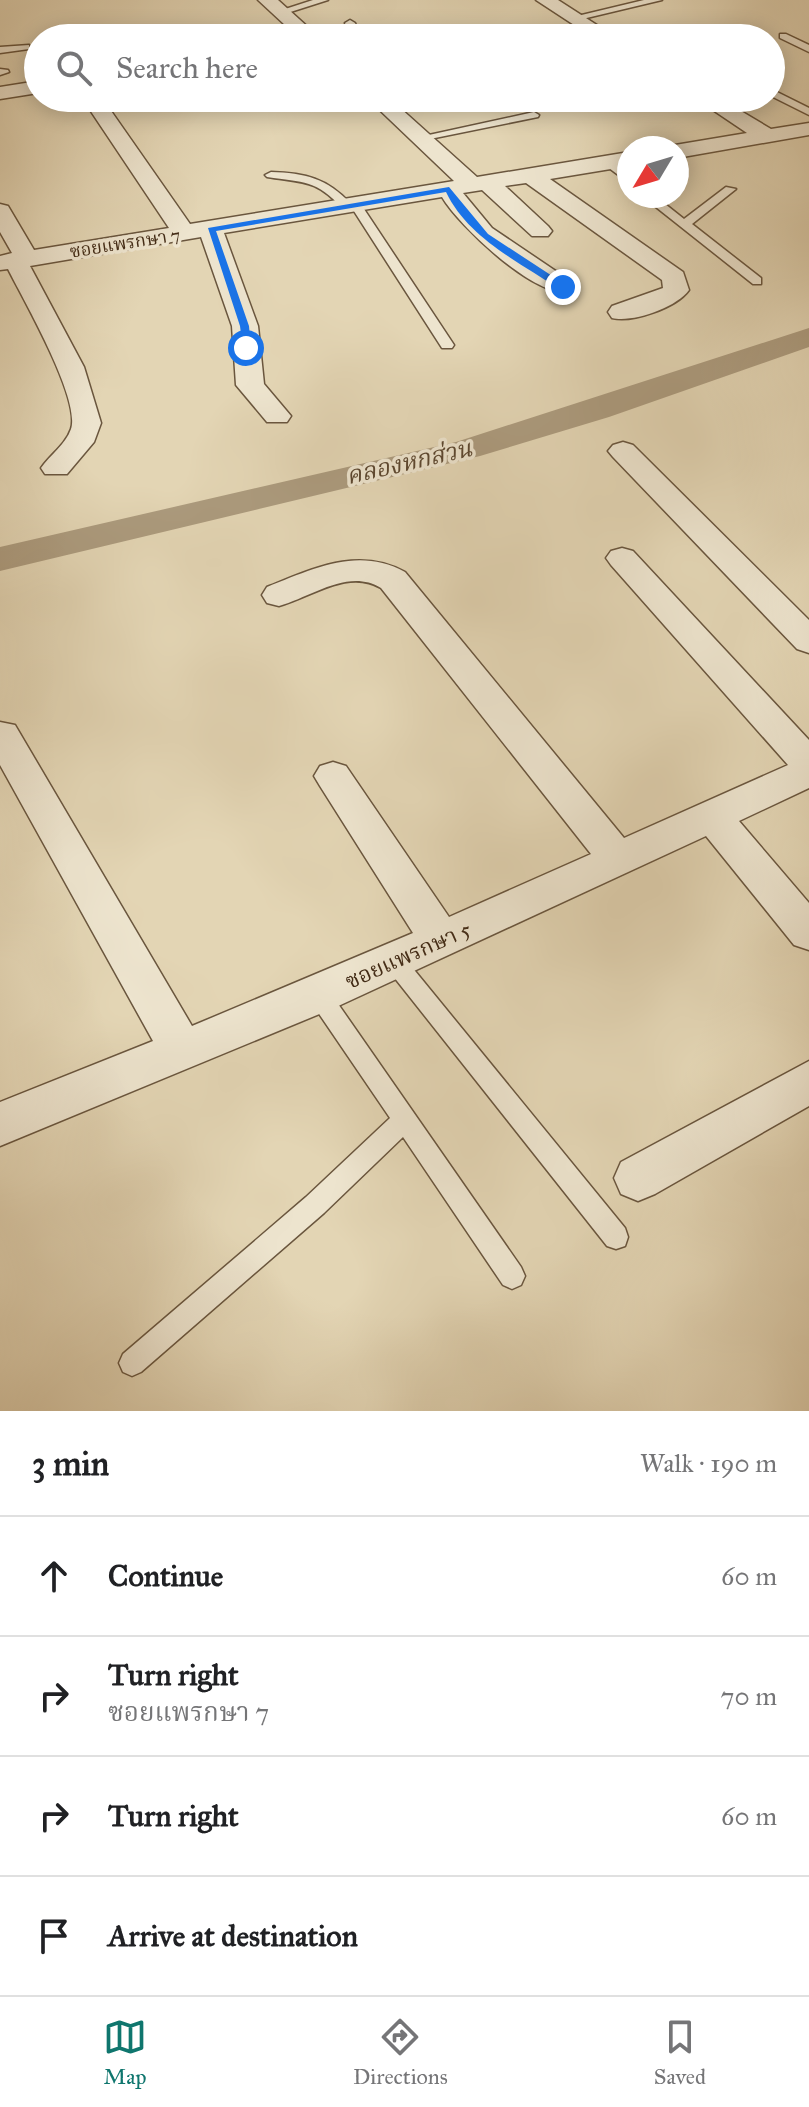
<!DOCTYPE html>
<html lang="en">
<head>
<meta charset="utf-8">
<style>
	:root { --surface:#fff; --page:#f2f2f2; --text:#202124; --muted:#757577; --line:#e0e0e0; --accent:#0f766e }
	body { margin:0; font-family:"IM FELL Great Primer","Noto Serif Thai",serif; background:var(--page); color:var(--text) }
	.compass { position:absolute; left:617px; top:136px; width:72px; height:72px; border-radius:50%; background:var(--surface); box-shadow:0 4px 20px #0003; rotate:232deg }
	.stop { position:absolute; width:24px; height:24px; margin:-18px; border:6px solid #1a73e8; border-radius:50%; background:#fff }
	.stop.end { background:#1a73e8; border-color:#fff; box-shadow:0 2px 8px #0008 }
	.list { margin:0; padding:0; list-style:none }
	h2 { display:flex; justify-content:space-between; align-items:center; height:104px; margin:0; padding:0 32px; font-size:34px }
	h2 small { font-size:26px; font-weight:400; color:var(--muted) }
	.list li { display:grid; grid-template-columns:52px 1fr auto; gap:24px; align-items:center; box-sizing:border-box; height:120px; padding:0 32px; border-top:2px solid var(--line) }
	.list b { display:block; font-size:30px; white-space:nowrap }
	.list p { margin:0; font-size:26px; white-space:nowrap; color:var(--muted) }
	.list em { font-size:26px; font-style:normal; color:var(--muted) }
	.icon { flex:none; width:44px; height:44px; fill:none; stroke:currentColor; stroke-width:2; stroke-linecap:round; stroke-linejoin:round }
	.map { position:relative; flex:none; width:809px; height:1411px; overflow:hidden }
	.search { position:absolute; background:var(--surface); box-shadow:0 4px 20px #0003; left:24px; right:24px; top:24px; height:88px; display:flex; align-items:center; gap:20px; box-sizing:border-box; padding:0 28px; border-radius:44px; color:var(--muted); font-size:30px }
	.sheet { height:584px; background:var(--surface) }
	nav { display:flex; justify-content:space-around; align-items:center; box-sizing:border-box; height:112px; border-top:2px solid var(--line); background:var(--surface); font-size:22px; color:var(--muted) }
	nav a { display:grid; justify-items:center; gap:4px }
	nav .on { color:var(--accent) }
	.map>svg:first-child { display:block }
</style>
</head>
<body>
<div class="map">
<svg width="809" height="1411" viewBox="0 0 809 1411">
	<rect width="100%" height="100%" fill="#e3d5b4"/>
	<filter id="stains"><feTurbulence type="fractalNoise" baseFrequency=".0025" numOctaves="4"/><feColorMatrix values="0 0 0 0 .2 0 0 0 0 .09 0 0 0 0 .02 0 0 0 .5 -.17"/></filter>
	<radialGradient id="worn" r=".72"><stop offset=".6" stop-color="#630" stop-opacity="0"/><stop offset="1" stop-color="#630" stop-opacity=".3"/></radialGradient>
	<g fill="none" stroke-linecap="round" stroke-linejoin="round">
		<!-- canal -->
		<path fill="#ac9b7e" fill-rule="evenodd" d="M 809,328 L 809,347 L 609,417 L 480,456 L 0,571 L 0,547 L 456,442 Z"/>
		<defs>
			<path id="service" d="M 313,0 L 328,0 L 281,15 L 276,12 Z
				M 644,0 L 662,0 L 574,21 L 569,18 Z
				M 350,20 L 355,23 L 361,38 L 351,38 L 345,23 Z
				M 780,34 L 786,34 L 809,45 L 809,52 L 780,38 Z
				M 29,45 L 29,49 L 0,53 L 0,47 Z
				M 0,69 L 8,70 L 9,72 L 0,75 Z
				M 771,89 L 809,108 L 809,115 L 771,96 Z
				M 534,112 L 539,115 L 538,117 L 420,141 L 415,138 Z
				M 605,161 L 613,161 L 629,174 L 629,183 L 605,165 Z
				M 271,172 C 305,173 327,178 351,204 L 360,203 L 454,345 L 452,348 L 442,348 L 352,208 L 343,209 C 316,179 304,183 267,177 L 265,175 Z
				M 726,187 L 736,189 L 692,224 L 761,278 L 761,284 L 753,284 L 642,196 L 655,196 L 684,219 Z
				M 394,952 L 402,955 L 625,1228 L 628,1237 L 625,1246 L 616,1249 L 607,1246 L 386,967 L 383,961 L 386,955 Z
				M 319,986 L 327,988 L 521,1267 L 525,1276 L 521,1285 L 512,1289 L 503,1285 L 403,1137 L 324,1213 L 141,1372 L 132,1376 L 123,1372 L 119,1363 L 123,1354 L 306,1197 L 390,1118 L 311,1002 L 308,995 L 311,988 Z"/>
			<path id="minor" d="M 258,0 L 278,0 L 320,38 L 299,38 Z
				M 536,0 L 558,0 L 617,38 L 594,38 Z
				M 38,81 L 38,93 L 0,99 L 0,87 Z
				M 82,98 L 102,98 L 190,224 L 454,181 L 367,98 L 389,98 L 477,177 L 629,152 L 629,166 L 550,179 L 683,272 L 689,290 C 676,308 632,323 612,318 L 608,312 L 612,306 L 663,288 L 662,280 L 526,183 L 505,186 L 548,226 L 552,231 L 548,236 L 532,236 L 482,190 L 463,193 L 492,228 L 572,282 L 576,287 L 572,292 C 538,301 459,226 442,197 L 224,233 L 258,326 L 264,384 L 291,416 L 287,422 L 267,422 L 236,385 L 232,326 L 201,237 L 30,266 L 84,367 L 101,423 L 94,442 L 67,474 L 45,474 L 41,468 C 50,455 66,444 71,429 C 81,399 23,299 8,269 L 0,270 L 0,256 L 12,253 L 0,232 L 0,204 L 8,206 L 34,250 L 169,228 Z
				M 695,98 L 719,98 L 771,129 L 809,123 L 809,135 L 677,158 L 677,148 L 669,146 L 747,133 Z
				M 623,442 L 633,445 L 809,620 L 809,653 L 797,649 L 613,457 L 608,451 L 613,445 Z
				M 622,548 L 633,551 L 809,740 L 809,788 L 739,821 L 809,903 L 809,950 L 794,945 L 706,836 L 334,1008 L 0,1146 L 0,1102 L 153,1041 L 0,765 L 0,722 L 15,725 L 192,1026 L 413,933 L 320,786 L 314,776 L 320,766 L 333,762 L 346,766 L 449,917 L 591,854 L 381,588 C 348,568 312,597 279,606 L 267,603 L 262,595 L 267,587 C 313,569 358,546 405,572 L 624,838 L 788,765 L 611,565 L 606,558 L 611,551 Z
				M 809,1061 L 809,1106 L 655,1194 L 638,1201 L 621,1194 L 614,1178 L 621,1162 Z"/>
		</defs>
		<!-- service casing -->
		<use href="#service" stroke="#6a563e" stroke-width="3"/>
		<!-- minor casing -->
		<use href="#minor" stroke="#6a563e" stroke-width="3"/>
		<!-- service -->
		<use href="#service" fill="#ede4ce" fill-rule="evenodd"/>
		<!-- minor -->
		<use href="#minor" fill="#ede4ce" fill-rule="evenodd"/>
	</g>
	<!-- route -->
	<path fill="#1a73e8" d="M 449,187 L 488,234 L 566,285 L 566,289 L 559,289 C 519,262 468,238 446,192 L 216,231 L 249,326 L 251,348 L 243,350 L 240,326 L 208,228 Z"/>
	<g text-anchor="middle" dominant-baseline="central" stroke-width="7" stroke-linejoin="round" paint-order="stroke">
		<!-- far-street labels -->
		<g font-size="18" fill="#422b16" stroke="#ede4ce">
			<text transform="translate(125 243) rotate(-9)">ซอยแพรกษา 7</text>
		</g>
		<!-- street labels -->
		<g font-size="22" fill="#422b16" stroke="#ede4ce">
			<text transform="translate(408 955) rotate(-24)">ซอยแพรกษา 5</text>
		</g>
		<!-- water labels -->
		<g font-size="24" font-style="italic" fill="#5c4730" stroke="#ede4ce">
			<text transform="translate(409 462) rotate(-13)">คลองหกส่วน</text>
		</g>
	</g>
	<rect width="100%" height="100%" filter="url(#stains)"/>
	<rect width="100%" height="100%" fill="url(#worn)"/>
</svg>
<svg class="compass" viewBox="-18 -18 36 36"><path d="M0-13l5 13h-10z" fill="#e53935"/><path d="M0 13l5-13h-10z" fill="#757577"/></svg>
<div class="stop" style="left:246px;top:348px"></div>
<div class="stop end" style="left:563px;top:287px"></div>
<div class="search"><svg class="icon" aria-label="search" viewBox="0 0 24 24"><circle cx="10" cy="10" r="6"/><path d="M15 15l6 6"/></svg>Search here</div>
</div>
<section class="sheet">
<h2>3 min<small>Walk · 190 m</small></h2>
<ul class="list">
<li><svg class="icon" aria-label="ahead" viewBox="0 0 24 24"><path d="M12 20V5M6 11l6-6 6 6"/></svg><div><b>Continue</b></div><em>60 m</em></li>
<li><svg class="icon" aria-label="right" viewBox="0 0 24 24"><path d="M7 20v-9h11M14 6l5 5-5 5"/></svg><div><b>Turn right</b><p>ซอยแพรกษา 7</p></div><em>70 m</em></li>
<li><svg class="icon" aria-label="right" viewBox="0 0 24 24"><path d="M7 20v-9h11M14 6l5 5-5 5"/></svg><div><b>Turn right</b></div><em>60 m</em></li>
<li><svg class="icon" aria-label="arrive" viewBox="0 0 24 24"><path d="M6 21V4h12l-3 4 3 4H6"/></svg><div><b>Arrive at destination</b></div></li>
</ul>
</section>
<nav>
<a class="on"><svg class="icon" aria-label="map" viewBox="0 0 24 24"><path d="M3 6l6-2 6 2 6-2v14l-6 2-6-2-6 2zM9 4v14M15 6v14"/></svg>Map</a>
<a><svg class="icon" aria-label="directions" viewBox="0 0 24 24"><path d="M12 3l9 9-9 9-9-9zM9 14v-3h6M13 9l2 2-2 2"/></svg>Directions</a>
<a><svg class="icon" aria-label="saved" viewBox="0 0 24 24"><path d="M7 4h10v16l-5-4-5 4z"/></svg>Saved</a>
</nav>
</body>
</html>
